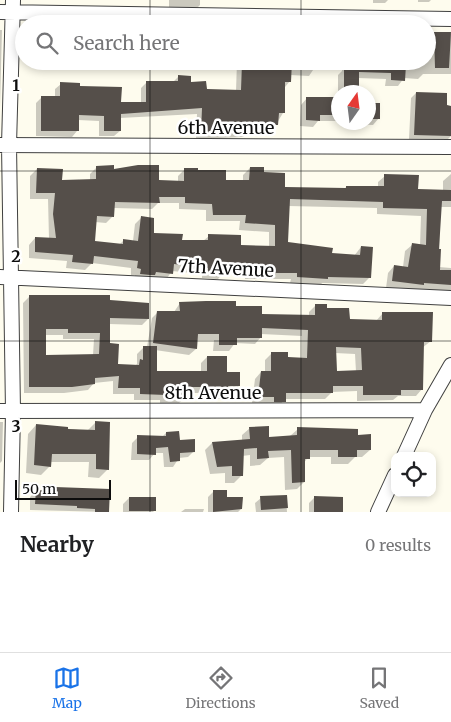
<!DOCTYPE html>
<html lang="en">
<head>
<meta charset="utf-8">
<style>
	:root { --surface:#fff; --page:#f6f6f6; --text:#202124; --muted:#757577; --line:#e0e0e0; --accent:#1a73e8 }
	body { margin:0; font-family:Merriweather,serif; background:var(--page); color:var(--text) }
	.controls { position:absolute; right:15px; bottom:15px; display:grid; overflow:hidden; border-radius:10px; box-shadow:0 2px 8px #0003 }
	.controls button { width:45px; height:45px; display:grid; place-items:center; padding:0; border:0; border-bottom:1px solid var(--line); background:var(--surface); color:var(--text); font:25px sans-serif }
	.compass { position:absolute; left:331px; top:85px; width:45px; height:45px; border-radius:50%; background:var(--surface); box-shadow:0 2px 8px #0003; rotate:14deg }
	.scale { position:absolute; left:15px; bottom:12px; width:96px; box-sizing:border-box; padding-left:5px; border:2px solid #0d0d0d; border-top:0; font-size:14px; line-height:18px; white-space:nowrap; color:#0d0d0d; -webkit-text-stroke:4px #fff; paint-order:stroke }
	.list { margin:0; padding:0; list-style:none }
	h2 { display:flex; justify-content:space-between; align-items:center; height:65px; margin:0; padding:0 20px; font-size:21px }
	h2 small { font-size:16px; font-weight:400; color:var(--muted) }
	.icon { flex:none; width:28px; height:28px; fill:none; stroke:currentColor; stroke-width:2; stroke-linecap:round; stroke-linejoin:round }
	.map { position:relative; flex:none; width:451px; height:512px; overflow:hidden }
	.search { position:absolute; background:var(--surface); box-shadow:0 2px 8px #0003; left:15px; right:15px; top:15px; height:55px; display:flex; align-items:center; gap:12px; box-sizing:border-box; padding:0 18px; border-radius:28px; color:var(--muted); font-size:19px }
	.sheet { height:140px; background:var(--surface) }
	nav { display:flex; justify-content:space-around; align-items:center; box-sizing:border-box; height:70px; border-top:1px solid var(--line); background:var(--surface); font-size:14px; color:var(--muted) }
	nav a { display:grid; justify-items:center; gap:2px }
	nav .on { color:var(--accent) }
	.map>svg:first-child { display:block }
</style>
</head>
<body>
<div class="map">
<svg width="451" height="512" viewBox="0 0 451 512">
	<rect width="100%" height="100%" fill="#fefcee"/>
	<!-- shadow -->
	<path fill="#0003" fill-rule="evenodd" d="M 169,0 L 200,0 L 200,5 L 194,11 L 169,11 Z
		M 373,0 L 388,0 L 385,3 L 373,3 Z
		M 418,0 L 431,0 L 429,2 L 418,2 Z
		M 0,30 L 2,30 L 0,108 Z
		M 427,34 L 451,34 L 451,74 L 423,74 L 418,79 L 404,78 L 398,86 L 385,86 L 386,79 L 358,78 L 358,92 L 338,92 L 338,121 L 318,121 L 313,127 L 300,126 L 301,105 L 307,98 L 338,98 L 338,75 L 342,71 L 342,61 L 427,61 Z
		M 83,61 L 141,61 L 137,65 Z
		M 237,61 L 325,61 L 320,67 L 315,67 L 309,76 L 290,75 L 290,81 L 285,87 L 283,113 L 272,131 L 249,130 L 243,137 L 196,139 L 197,114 L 120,118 L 120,131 L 114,136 L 99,136 L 99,121 L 78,120 L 77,131 L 72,137 L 36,136 L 36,103 L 42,97 L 55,97 L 55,89 L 61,84 L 78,87 L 120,103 L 141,103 L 141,88 L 147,82 L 173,82 L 179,76 L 205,91 L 236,91 Z
		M 416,93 L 451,107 L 451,136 L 447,140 L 409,139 L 411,98 Z
		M 368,104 L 379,118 L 373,125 L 348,124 L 348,122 L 368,122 Z
		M 97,167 L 158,181 L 178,182 L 178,176 L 185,169 L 225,182 L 243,181 L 243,175 L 250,168 L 283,188 L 344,190 L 346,187 L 378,187 L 378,182 L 385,176 L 417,191 L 443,191 L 443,181 L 451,174 L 451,207 L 440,207 L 439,267 L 451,268 L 451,291 L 416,292 L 386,288 L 388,273 L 394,266 L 403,267 L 405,251 L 412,245 L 420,246 L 421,216 L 377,214 L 377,208 L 288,206 L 287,243 L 331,254 L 354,256 L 361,247 L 369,278 L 363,284 L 322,283 L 320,286 L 290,283 L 291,279 L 245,279 L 245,272 L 225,271 L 218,279 L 202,278 L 202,274 L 172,271 L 165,281 L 134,280 L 135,275 L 131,275 L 131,268 L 92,263 L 85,270 L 66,268 L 67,261 L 29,258 L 29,245 L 35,238 L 49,239 L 48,199 L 30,199 L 30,176 L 37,169 L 61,181 L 90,181 L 90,174 ZM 158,203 L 179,203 L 179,209 L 206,210 L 206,221 L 240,221 L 239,230 L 269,232 L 269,247 L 240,246 L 209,236 L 203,241 L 180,241 L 152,234 L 142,217 L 135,224 L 133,241 L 124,240 L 119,245 L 93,242 L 95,222 L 106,223 L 113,216 L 114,208 L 152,209 Z
		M 30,296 L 109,301 L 148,319 L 142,325 L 109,324 L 109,344 L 116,366 L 135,366 L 137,364 L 137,354 L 144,347 L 147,347 L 152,318 L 158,312 L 174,312 L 180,303 L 235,307 L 261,315 L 309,316 L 309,312 L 315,306 L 349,321 L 376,321 L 383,313 L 431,341 L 422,348 L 422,389 L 416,396 L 398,396 L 393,400 L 357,401 L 357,391 L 332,392 L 325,399 L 285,399 L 278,407 L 268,407 L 268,403 L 252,403 L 255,379 L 261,372 L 265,372 L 265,360 L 272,353 L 286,359 L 302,359 L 302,336 L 261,334 L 261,337 L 255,344 L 235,343 L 229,351 L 213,351 L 214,340 L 196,340 L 196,349 L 189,355 L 155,350 L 155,373 L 201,373 L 201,363 L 207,357 L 239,386 L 221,399 L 201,399 L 201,393 L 184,393 L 184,398 L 178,404 L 160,404 L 160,400 L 134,400 L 134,394 L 113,394 L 113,381 L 94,383 L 88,390 L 64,393 L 24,393 L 23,303 ZM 45,335 L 63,335 L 63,339 L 94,339 L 93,355 L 45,356 ZM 335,353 L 355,354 L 356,372 L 336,372 Z
		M 0,422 L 3,422 L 2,461 L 0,463 Z
		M 95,423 L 108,469 L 99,478 L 88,477 L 89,462 L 50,462 L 50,466 L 41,475 L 26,473 L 28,434 L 36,425 L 87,431 Z
		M 250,428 L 268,438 L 290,436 L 298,429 L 357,436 L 370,450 L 362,457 L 355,457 L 348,464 L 331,464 L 331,457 L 308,457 L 304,463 L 304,482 L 297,489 L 285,490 L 284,457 L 268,458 L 260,465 L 250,466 L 250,455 L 242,456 L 242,475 L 234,483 L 225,483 L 225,473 L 210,474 L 205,450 L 212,443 L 242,441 L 242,435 Z
		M 166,433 L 194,451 L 188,457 L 179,458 L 173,467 L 164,467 L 163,453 L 155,453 L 149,460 L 131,460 L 132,443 L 138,437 L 162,437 Z
		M 56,488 L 108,512 L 30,510 L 30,497 L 36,491 L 52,492 Z
		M 214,491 L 241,509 L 238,512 L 208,512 L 208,497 Z
		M 286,496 L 287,512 L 256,512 L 255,503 L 261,498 Z
		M 129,498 L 155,510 L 153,512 L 123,512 L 123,504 Z
		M 314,498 L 341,512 L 309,512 L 309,503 Z
		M 185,509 L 204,509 L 203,512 L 181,512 Z"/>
	<!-- building -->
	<path fill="#554f4a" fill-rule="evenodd" d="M 434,32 L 451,32 L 449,68 L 435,68 Z
		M 245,61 L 292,61 L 291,82 L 285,82 L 285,113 L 279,113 L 278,125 L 250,125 L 250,131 L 201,133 L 202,108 L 121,114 L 121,131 L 104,131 L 104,116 L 79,115 L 79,131 L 41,131 L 41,96 L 60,96 L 60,82 L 80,83 L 80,86 L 122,87 L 121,102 L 146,102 L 146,81 L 178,81 L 178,75 L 191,76 L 191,82 L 206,81 L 207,89 L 241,90 L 242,63 Z
		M 348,61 L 406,64 L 405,81 L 391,80 L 391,73 L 359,72 L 359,92 L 344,92 L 344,68 L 348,68 Z
		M 416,92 L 447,93 L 447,105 L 451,106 L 451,136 L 414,135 Z
		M 306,97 L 336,97 L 336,115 L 320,115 L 320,121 L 306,120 Z
		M 368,103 L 380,103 L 380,119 L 368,119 Z
		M 114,165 L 114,169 L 138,165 L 159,165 L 159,180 L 184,181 L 184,168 L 198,168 L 198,170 L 226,170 L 226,180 L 249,180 L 250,167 L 264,167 L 264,172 L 285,173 L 285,187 L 346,188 L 346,186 L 384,186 L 384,174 L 419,175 L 418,189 L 451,190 L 451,201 L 442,201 L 439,249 L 441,249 L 440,270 L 451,270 L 451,285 L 424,283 L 424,285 L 392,281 L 394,265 L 408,267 L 412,243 L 426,245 L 427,209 L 383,208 L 383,202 L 290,199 L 288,242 L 333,248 L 332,253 L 360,255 L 361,246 L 373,247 L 371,278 L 328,277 L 328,279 L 297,277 L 297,273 L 251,273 L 251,266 L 226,265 L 226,272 L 208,272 L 208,268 L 174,264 L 173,274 L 156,272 L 155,275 L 150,275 L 140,274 L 141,269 L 137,268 L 138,261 L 94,256 L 93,264 L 72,262 L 73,255 L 35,252 L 35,237 L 56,238 L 53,214 L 55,193 L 36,193 L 37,168 L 63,169 L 62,180 L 96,179 L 96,166 ZM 159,197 L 185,197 L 185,203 L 212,204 L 213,215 L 246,215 L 245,223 L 275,225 L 275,246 L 241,245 L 241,235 L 208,234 L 208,240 L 182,240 L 183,234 L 154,233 L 154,218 L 141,216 L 138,241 L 123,239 L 123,244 L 95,241 L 97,216 L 114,217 L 115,202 L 160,203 Z
		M 29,295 L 110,295 L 110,300 L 149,303 L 149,319 L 110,318 L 110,343 L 119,344 L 118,364 L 139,365 L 140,359 L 143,360 L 143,346 L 157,346 L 157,371 L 207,371 L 207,356 L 227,356 L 227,372 L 240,372 L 240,386 L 228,386 L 229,393 L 207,393 L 207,387 L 186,387 L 186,398 L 166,398 L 166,395 L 140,394 L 140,388 L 118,388 L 119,376 L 95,378 L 95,384 L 72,387 L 29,387 ZM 46,329 L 68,329 L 68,333 L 100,333 L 99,354 L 46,355 Z
		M 206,301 L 236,301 L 236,306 L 262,306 L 262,314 L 315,315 L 315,304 L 327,304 L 327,308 L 349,308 L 350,319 L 382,320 L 382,312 L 433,312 L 432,342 L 424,342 L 423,390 L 401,390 L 401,395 L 363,395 L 363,386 L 333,386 L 333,393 L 286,393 L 286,402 L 274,402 L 274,397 L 258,397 L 261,371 L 271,371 L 271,352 L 288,352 L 288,357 L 307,358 L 308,330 L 262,328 L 262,338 L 237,338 L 237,345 L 219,345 L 219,334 L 198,334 L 197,349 L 153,343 L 157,311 L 180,311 L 179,302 ZM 336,347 L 361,348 L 362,370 L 337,371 Z
		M 95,421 L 110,422 L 109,470 L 96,469 L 96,454 L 52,454 L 51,467 L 34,465 L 36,424 L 68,427 L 68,429 L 95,430 Z
		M 269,426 L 269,437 L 297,435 L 297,427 L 358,429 L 358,435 L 371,434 L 371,450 L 357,450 L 357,457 L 338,457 L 338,450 L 310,450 L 310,459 L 305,459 L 305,482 L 292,483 L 291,450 L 268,451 L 269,458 L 257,459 L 257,448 L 244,449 L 243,476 L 232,476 L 232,466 L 217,467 L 212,442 L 250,439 L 249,427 Z
		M 179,431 L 180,440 L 195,439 L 195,452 L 180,453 L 180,461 L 170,462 L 168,447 L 156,448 L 156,455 L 137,454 L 137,435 L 166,436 L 166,432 Z
		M 55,487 L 110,489 L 109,512 L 95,512 L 95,509 L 77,508 L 77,506 L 35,504 L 36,490 L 55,491 Z
		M 213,490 L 227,490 L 227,497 L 243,497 L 242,509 L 213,512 Z
		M 287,495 L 288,508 L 261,510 L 260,496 Z
		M 314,496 L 343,497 L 343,512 L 314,512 Z
		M 129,497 L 156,497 L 156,511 L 129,511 Z"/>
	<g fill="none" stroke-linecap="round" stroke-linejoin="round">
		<defs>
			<path id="minor" d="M 0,12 L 451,19
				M 0,145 L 451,147
				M 0,277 L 451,298
				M 0,411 L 425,410
				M 404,456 L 425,410 L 451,365
				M 11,512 L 13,411 L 9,145 L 13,0
				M 378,512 L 395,475"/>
		</defs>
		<!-- minor casing -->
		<use href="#minor" stroke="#404040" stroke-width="16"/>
		<!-- minor -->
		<use href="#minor" stroke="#fff" stroke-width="14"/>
	</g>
	<!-- grid -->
	<path fill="none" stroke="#0d0d0d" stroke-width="1" stroke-opacity="0.55" d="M 150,0 L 150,24M 301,0 L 301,24M 150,61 L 150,512M 301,61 L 301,512M 0,171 L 451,171M 0,341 L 451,341"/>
	<g text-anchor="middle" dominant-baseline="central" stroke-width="5" stroke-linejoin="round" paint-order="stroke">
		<!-- street labels -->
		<g font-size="18" fill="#0d0d0d" stroke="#fff">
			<text x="226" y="127">6th Avenue</text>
			<text transform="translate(226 268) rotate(3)">7th Avenue</text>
			<text x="213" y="392">8th Avenue</text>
		</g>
	</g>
	<g font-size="16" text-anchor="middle" font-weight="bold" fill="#0d0d0d" stroke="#fff" stroke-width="5" stroke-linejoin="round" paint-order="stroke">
		<text x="16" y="91">1</text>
		<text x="16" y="262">2</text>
		<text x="16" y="432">3</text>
	</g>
</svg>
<div class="controls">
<button><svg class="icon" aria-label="locate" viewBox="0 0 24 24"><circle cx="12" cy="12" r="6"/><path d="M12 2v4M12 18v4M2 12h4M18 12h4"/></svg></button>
</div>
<svg class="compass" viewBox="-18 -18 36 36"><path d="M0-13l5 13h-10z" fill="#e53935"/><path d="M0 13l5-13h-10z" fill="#757577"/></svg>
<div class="scale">50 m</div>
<div class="search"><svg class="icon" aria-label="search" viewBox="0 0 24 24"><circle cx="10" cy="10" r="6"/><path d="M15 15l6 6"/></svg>Search here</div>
</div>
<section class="sheet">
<h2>Nearby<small>0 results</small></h2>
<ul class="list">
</ul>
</section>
<nav>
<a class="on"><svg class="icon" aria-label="map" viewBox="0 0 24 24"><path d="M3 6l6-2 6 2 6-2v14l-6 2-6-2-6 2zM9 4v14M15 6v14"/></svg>Map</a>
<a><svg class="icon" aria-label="directions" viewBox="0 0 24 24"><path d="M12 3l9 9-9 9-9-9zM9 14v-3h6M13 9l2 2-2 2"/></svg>Directions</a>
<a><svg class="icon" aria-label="saved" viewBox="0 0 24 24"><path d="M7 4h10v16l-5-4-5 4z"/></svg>Saved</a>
</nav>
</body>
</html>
